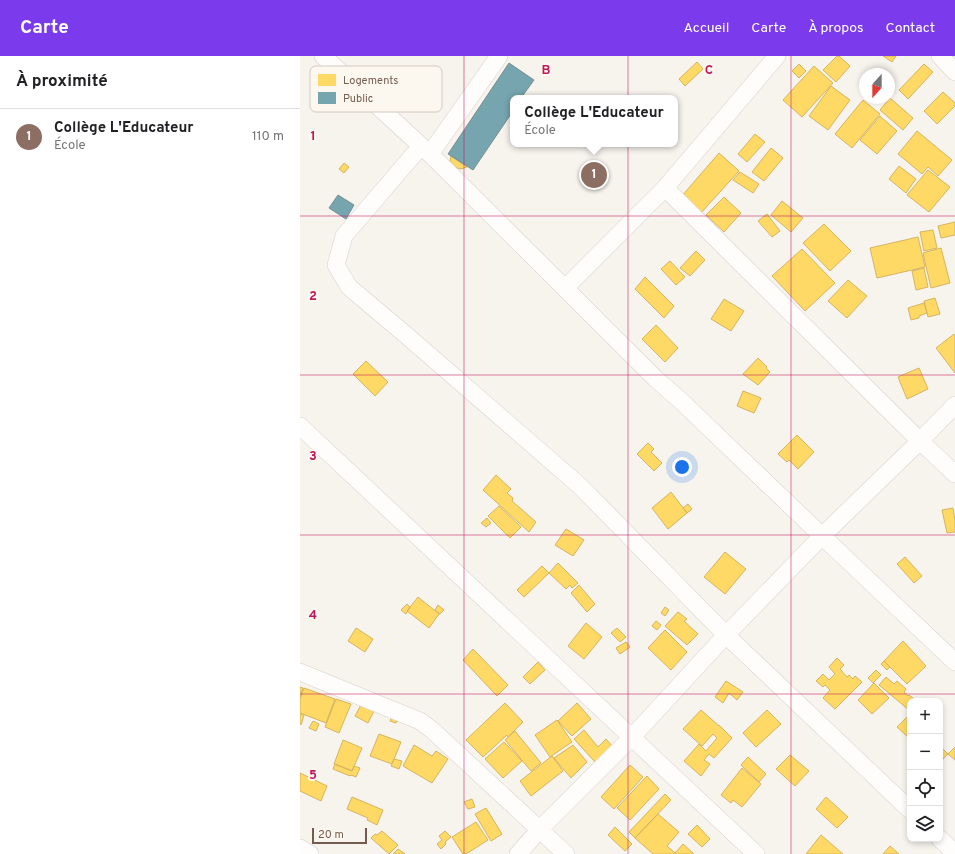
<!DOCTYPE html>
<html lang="fr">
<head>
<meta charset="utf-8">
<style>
	:root { --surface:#fff; --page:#f2f2f2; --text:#202124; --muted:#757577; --line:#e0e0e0; --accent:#7c3aed }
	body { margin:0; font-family:Overpass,sans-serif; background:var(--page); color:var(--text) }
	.controls { position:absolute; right:12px; bottom:12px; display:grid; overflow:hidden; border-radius:8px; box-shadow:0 2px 6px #0003 }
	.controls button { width:36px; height:36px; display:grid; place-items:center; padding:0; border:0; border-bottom:1px solid var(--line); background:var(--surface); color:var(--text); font:20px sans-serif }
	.compass { position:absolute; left:559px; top:12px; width:36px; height:36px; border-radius:50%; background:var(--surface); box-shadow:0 2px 6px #0003; rotate:201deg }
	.scale { position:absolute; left:12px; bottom:10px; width:55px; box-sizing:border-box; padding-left:4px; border:2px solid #735c4f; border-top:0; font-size:11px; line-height:14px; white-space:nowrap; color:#735c4f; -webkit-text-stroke:3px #fdf8ef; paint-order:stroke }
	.you { position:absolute; left:382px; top:411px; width:14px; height:14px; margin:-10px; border:3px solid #fff; border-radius:50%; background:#1a73e8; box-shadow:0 0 0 6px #1a73e833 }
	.badge { display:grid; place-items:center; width:26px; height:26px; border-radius:50%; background:var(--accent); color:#fff; font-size:13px; font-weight:700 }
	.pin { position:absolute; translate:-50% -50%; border:2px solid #fff; box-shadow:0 1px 4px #0006 }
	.popup { position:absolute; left:210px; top:39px; width:168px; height:52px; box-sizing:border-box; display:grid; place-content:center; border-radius:8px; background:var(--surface); filter:drop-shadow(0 1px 3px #0005); font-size:13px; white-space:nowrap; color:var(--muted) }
	.popup b { font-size:15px; color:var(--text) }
	.popup::after { content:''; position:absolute; left:50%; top:100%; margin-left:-8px; border:8px solid transparent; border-top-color:var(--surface) }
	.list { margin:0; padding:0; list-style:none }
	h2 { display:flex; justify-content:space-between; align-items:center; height:52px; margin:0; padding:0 16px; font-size:17px }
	h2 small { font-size:13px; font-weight:400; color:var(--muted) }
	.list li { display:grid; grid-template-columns:26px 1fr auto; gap:12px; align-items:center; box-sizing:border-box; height:56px; padding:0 16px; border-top:1px solid var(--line) }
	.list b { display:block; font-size:15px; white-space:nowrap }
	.list p { margin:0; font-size:13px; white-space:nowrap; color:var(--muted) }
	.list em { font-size:13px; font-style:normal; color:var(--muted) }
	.icon { flex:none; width:22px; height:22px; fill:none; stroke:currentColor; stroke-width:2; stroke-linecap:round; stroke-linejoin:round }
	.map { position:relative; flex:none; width:655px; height:798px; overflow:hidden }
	header { display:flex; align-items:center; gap:24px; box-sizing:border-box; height:56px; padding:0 20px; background:var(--accent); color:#fff }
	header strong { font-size:19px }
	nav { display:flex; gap:22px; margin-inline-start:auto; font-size:14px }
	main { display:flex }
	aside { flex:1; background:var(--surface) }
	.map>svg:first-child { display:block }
</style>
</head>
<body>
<header>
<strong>Carte</strong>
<nav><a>Accueil</a><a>Carte</a><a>À propos</a><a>Contact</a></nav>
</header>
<main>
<aside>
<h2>À proximité<small></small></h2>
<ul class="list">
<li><span class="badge" style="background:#8d6e63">1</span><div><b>Collège L'Educateur</b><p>École</p></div><em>110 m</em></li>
</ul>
</aside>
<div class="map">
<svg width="655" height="798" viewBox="0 0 655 798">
	<rect width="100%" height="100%" fill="#f7f3ed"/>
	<!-- homes -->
	<path fill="#ffd966" stroke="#d5b45f" d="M 537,0 L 539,0 L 550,10 L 536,26 L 523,14 Z
		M 583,0 L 596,0 L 592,6 Z
		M 397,6 L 403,13 L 385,30 L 379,23 Z
		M 499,8 L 506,15 L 499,22 L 492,15 Z
		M 624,8 L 633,16 L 608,43 L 599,34 Z
		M 514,10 L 533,27 L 502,61 L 483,44 Z
		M 531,30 L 550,44 L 528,74 L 509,60 Z
		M 643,36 L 655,47 L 655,50 L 637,68 L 624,55 Z
		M 590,42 L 613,62 L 603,74 L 580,54 Z
		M 563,44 L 580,58 L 552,92 L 535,78 Z
		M 580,60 L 597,75 L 577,98 L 560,84 Z
		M 617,75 L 652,104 L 638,120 L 628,111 L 622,118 L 598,98 Z
		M 455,78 L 465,86 L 447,106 L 438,98 Z
		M 471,92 L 483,102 L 464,125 L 452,116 Z
		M 419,97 L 439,115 L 400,158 L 381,141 Z
		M 151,100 L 167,111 L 161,113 L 154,111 L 150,105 Z
		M 44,107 L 49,111 L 44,117 L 39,113 Z
		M 599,110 L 616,123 L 606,137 L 589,123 Z
		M 628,114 L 650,131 L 629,156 L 607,139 Z
		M 440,116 L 459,128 L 453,137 L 433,124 Z
		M 424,141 L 441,157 L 424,176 L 406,159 Z
		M 482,145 L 503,162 L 491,176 L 471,159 Z
		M 467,158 L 480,175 L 472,181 L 458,165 Z
		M 655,166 L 655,179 L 641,182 L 638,170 Z
		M 524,168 L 551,195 L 530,215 L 503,187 Z
		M 633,174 L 637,192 L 624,195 L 620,176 Z
		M 618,181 L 625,211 L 577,222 L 570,192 Z
		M 641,192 L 650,227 L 631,232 L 623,197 Z
		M 502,193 L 535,227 L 505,255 L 472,220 Z
		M 396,195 L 405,204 L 390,220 L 380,212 Z
		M 370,205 L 385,221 L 376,229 L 361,213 Z
		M 624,212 L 628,231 L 616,234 L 612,215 Z
		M 345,221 L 374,250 L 364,262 L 335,233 Z
		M 548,224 L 567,240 L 547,262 L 528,245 Z
		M 635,242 L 640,258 L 628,261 L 624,245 Z
		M 424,243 L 444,255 L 431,275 L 411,263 Z
		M 624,247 L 627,257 L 619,260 L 619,262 L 611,264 L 608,252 Z
		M 356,269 L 378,292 L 365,306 L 342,283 Z
		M 654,278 L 655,280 L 655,317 L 636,292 Z
		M 458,302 L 467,311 L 466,312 L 470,316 L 458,329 L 443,318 Z
		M 66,305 L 88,326 L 75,340 L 53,318 Z
		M 619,312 L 628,333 L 607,343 L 598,321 Z
		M 443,335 L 461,342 L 454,357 L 437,350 Z
		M 497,379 L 514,396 L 498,413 L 489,404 L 487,406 L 478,398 Z
		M 348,387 L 354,393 L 351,396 L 362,407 L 354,415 L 337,398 Z
		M 196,419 L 211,433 L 207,437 L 213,442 L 212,445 L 236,466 L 229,476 L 183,434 Z
		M 371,436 L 387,457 L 368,473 L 352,452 Z
		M 388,448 L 392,453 L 387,457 L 383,452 Z
		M 199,450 L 221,471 L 210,482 L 188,460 Z
		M 653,452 L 655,464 L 655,476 L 647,477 L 642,454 Z
		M 187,462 L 191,467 L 186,471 L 181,467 Z
		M 266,473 L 284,484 L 273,500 L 255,489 Z
		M 425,496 L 446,513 L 425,538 L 404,521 Z
		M 605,501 L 622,520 L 614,527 L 597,508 Z
		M 258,507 L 278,527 L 272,532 L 270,529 L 266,533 L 249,517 Z
		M 242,510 L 249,517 L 224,541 L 217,534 Z
		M 279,529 L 295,548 L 287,556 L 271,537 Z
		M 118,541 L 139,558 L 129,572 L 107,555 Z
		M 107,548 L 110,551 L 106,558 L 101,554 Z
		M 138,549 L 144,554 L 140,558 L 135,554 Z
		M 365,551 L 369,554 L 365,560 L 361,557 Z
		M 378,556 L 387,563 L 384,565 L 398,578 L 387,589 L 365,570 Z
		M 356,565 L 361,569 L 357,574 L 352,570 Z
		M 286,567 L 302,581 L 284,603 L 268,590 Z
		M 56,572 L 73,583 L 65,596 L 48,585 Z
		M 317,572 L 326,581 L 320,586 L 311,577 Z
		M 365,574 L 387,596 L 371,614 L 348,592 Z
		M 603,585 L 626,610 L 607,628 L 584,605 Z
		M 326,586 L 330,591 L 320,598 L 316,592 Z
		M 173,593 L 208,629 L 197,640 L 163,604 Z
		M 537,602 L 544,609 L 540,613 L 547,621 L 549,619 L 553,623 L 555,620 L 562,626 L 535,653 L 523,642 L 530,634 L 525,629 L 523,631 L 516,625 L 523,618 L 529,624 L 535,618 L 529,611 Z
		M 584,605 L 590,611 L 587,614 L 581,608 Z
		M 238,606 L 245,614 L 230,628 L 223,621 Z
		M 576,614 L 581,619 L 573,627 L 568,622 Z
		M 586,621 L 594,628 L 597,625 L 606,633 L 604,636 L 608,640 L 609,639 L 617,645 L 610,645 L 610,653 L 609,654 L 579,629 Z
		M 426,625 L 443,636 L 437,644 L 429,637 L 423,647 L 415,641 Z
		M 574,627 L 589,642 L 572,658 L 558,644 Z
		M 0,631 L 3,632 L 0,641 Z
		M 4,632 L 35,643 L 26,667 L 0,657 L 0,643 Z
		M 36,643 L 51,648 L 39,677 L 25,671 Z
		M 205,647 L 223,666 L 208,681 L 207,679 L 183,701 L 166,684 Z
		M 277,647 L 291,663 L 272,680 L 258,665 Z
		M 61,649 L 74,655 L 68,667 L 55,660 Z
		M 401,654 L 419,670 L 419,669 L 432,682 L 414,702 L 409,698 L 404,704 L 410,708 L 401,720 L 384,705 L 399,688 L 406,695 L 417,682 L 413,678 L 402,690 L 383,673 Z
		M 467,654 L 481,668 L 456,691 L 443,677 Z
		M 0,658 L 4,659 L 1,669 L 0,668 Z
		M 93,658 L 100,661 L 96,667 L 90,665 Z
		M 608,660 L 610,662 L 610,683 L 597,671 Z
		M 257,664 L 272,686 L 250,701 L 235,679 Z
		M 13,665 L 19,668 L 16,675 L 9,672 Z
		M 284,674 L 298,691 L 306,683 L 313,691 L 295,706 L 274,683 Z
		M 215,675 L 241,707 L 231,715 L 205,684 Z
		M 79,678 L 101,686 L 92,708 L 70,700 Z
		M 43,684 L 62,692 L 52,715 L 34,708 Z
		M 204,686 L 222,705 L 203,722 L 185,703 Z
		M 114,689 L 132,700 L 136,695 L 148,703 L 132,727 L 103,710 Z
		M 273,689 L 287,706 L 271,722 L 254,702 Z
		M 640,690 L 648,698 L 640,706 Z
		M 655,691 L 655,704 L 648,698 Z
		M 490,699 L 509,715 L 495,730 L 476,713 Z
		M 252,700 L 263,715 L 231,740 L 220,725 Z
		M 448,701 L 466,718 L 459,726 L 441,709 Z
		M 94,703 L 102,705 L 99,713 L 91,710 Z
		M 35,708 L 52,715 L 54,710 L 60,712 L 56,721 L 51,719 L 50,720 L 33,713 Z
		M 330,709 L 343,721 L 314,753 L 301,741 Z
		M 442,712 L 461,728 L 442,751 L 433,744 L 431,747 L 421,739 Z
		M 0,717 L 27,730 L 21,745 L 0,735 Z
		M 347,720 L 359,733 L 330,764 L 317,752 Z
		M 365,738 L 371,744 L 335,782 L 329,776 Z
		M 52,741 L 83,754 L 77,769 L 67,764 L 68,762 L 47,753 Z
		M 526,741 L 548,761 L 537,772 L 516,753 Z
		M 172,743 L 175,751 L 168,753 L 164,746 Z
		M 186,752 L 202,778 L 191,785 L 175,758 Z
		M 358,758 L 379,776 L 367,790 L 375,797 L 383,788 L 393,797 L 393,798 L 353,798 L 335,782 Z
		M 176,766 L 188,784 L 166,798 L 163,798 L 152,781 Z
		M 397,769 L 410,783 L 402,791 L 388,778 Z
		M 315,771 L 332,788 L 325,795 L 308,779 Z
		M 82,775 L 98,789 L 89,798 L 71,782 L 75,778 L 77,779 Z
		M 145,775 L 151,781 L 145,786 L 146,788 L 141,793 L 137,788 L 142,784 L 139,780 Z
		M 521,779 L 543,798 L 506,798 Z
		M 590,790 L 599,798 L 583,798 Z
		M 98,793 L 105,798 L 93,798 Z"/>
	<!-- public -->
	<path fill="#76a5af" stroke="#758f92" d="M 209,7 L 234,24 L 221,42 L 213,42 L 213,55 L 173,114 L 148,98 Z
		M 38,139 L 54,149 L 46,163 L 29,152 Z"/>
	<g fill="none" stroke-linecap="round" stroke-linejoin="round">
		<defs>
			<path id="minor" d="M 23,0 L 130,98 L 357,324 L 380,344 L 522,480 L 655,606
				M 640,0 L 655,16
				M 121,90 L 44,180 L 36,209 L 49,231 L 106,279 L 281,431 L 426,579 L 610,754
				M 130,98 L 199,0
				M 365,132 L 620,385 L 655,418
				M 265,232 L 365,132 L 477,0
				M 0,370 L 456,798
				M 0,616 L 120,665 L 132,674 L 266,798
				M 640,783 L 655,797
				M 0,792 L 10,798
				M 218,798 L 240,773 L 332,681 L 426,579 L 522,480 L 620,385 L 655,349"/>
		</defs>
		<!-- minor casing -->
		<use href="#minor" stroke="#d6d0cb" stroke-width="18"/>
		<!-- minor -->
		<use href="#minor" stroke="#fefdfc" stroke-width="17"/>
	</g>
	<!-- grid -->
	<path fill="none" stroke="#c2185b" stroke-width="1" stroke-opacity="0.55" d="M 164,0 L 164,798M 328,0 L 328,798M 491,0 L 491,798M 0,160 L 655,160M 0,319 L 655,319M 0,479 L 655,479M 0,638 L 655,638"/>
	<!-- legend -->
	<rect x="10" y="10" width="132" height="46" rx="6" fill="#fdf8ef" stroke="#d4c9bf" stroke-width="1"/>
	<rect x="18" y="18" width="18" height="12" fill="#ffd966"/>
	<rect x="18" y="36" width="18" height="12" fill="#76a5af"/>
	<g font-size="11" fill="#735c4f">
		<text x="43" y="28">Logements</text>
		<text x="43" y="46">Public</text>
	</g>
	<g font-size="13" text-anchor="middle" font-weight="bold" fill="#c2185b" stroke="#fdf8ef" stroke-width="4" stroke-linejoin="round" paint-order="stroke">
		<text x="246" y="18">B</text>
		<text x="409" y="18">C</text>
		<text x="13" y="84">1</text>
		<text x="13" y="244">2</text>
		<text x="13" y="404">3</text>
		<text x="13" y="563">4</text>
		<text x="13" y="723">5</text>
	</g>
</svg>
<div class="controls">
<button>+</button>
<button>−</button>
<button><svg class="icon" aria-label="locate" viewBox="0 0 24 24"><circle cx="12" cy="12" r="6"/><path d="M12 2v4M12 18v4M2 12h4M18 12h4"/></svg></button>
<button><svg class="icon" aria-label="layers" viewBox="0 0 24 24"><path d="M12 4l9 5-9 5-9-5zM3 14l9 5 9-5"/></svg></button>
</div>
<svg class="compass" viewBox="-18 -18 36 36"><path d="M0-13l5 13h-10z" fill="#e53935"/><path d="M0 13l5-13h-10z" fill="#757577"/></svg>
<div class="scale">20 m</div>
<div class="you"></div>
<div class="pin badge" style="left:294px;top:119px;background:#8d6e63">1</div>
<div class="popup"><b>Collège L'Educateur</b>École</div>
</div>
</main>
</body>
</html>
